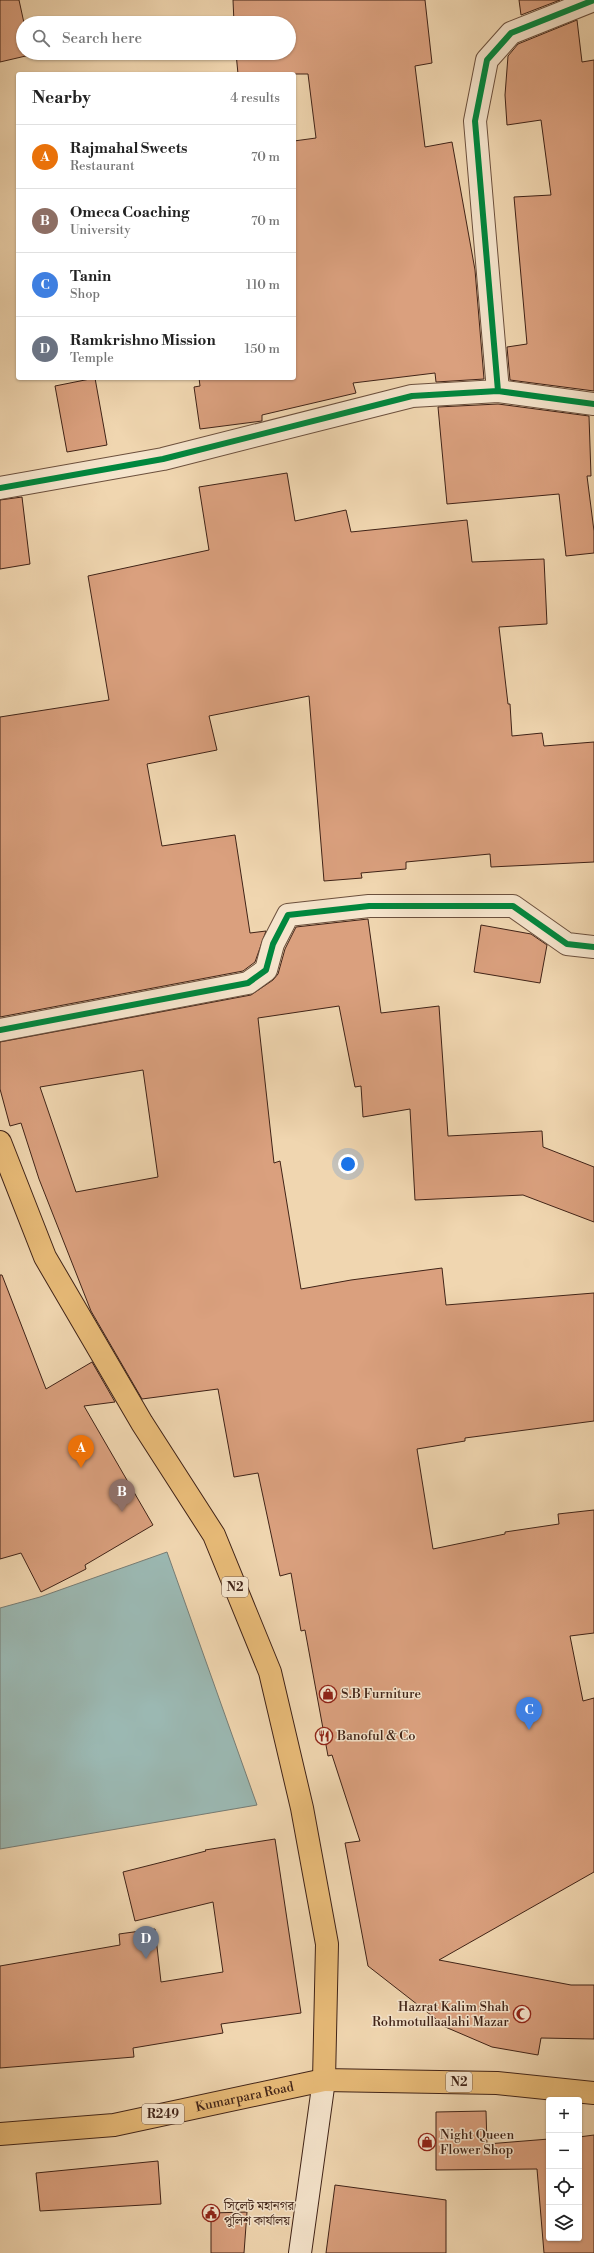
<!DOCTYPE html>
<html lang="en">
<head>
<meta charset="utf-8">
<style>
	:root { --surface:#fff; --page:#f6f6f6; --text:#222; --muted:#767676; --line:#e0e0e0; --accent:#8f2418 }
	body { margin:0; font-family:"Libre Bodoni","Noto Serif Bengali",serif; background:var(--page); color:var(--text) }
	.controls { position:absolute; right:12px; bottom:12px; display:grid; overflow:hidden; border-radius:4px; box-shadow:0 1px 3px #0004 }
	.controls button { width:36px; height:36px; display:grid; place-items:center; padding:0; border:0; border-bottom:1px solid var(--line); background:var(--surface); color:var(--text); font:20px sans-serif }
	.you { position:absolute; left:348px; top:1164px; width:14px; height:14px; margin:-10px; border:3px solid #fff; border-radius:50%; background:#1a73e8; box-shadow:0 0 0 6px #1a73e833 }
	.badge { display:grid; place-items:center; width:26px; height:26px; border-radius:50%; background:var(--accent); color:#fff; font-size:13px; font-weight:700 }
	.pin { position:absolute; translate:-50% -33px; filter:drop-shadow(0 1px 2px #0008) }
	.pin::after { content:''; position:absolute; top:21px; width:14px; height:12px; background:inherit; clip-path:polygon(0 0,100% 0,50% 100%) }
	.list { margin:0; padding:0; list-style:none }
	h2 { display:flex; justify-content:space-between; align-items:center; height:52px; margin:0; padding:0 16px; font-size:17px }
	h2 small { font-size:13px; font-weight:400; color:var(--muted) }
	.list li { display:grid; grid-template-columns:26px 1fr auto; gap:12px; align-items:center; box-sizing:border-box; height:64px; padding:0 16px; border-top:1px solid var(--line) }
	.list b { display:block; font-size:15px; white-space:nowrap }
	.list p { margin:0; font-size:13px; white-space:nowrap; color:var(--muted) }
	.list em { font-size:13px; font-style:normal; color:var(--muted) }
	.icon { flex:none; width:22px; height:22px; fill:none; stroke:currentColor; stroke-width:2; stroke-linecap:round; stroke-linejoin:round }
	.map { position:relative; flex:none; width:594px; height:2253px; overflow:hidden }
	.search { position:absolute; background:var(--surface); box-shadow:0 1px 3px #0004; left:16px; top:16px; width:280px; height:44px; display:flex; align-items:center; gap:10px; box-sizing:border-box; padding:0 14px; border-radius:22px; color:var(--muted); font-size:15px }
	.panel { position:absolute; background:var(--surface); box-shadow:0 1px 3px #0004; left:16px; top:72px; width:280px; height:308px; border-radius:4px }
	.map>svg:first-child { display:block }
</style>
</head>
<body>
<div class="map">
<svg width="594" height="2253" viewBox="0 0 594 2253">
	<rect width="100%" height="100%" fill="#f0d6b0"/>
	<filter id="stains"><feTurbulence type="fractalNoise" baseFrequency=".005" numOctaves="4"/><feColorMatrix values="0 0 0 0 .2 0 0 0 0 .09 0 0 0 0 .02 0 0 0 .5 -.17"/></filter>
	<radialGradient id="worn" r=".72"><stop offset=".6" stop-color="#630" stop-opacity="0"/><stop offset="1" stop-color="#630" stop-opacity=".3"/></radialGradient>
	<!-- water -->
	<path fill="#9bb8b2" stroke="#777c74" d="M 167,1552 L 257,1805 L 0,1849 L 0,1608 L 40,1597 Z"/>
	<!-- building -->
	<path fill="#daa07e" stroke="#402317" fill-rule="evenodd" d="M 0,0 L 19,0 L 24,23 L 23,53 L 30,53 L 30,55 L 0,62 Z
		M 233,0 L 425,0 L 432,63 L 415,66 L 425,147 L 452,142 L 475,270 L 484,379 L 436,382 L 435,373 L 353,383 L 356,393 L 262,415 L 262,421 L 200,429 L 194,387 L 200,386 L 199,378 L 294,378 L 294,141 L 316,138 L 308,74 L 238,74 L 236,53 L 289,53 L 289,23 L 234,23 Z
		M 519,0 L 560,0 L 521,15 Z
		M 577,20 L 582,62 L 594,60 L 594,391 L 510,380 L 507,347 L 527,344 L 514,197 L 551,195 L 541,120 L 507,125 L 505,95 L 508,56 L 518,44 Z
		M 95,378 L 107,445 L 67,452 L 55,386 Z
		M 498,404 L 589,416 L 591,476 L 587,476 L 594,531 L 594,553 L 566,556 L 559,494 L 447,504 L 438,407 Z
		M 287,473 L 295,521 L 346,510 L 351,532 L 467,520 L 472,562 L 544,559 L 547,624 L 499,627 L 508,704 L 510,704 L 512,736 L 542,733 L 544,746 L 594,742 L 594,862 L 491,867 L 490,854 L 406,862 L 406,869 L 361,873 L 362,878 L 324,881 L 309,696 L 209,716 L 217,750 L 147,764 L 162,846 L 235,835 L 250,933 L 266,931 L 255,962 L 243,971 L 0,1017 L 0,717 L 109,700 L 88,576 L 209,550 L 199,487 Z
		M 22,497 L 30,564 L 0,569 L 0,500 Z
		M 368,919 L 381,1013 L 439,1006 L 448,1136 L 542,1131 L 543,1147 L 594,1167 L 594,1222 L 523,1195 L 415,1200 L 410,1109 L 363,1117 L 361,1086 L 355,1087 L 339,1006 L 258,1018 L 274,1163 L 280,1161 L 301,1289 L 351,1280 L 442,1268 L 446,1305 L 594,1293 L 594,1421 L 465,1438 L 465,1441 L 417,1449 L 433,1549 L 505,1534 L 505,1532 L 559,1524 L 558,1514 L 594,1510 L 594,1633 L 570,1636 L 583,1701 L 594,1698 L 594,1872 L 439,1960 L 571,1985 L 594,1985 L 594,2039 L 541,2038 L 538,2055 L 492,2047 L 436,2023 L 436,2019 L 368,1966 L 345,1843 L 360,1841 L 332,1755 L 328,1756 L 305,1630 L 301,1631 L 291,1573 L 280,1576 L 258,1473 L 234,1477 L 218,1389 L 142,1399 L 91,1311 L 39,1179 L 21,1123 L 10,1126 L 0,1089 L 0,1042 L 251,995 L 273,980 L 278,974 L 285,949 L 296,927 ZM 143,1070 L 158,1177 L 76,1192 L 40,1087 Z
		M 481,925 L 531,934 L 547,945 L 540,983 L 474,972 Z
		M 0,1275 L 2,1275 L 46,1389 L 92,1362 L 115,1402 L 84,1406 L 153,1525 L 85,1565 L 86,1569 L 41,1592 L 21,1553 L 0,1559 Z
		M 275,1839 L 301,2013 L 221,2024 L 223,2033 L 133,2048 L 134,2057 L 0,2068 L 0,1966 L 120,1945 L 119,1934 L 155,1929 L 161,1982 L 223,1972 L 213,1902 L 135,1921 L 123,1872 L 206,1851 L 205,1850 Z
		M 486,2111 L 487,2144 L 549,2139 L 549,2238 L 579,2238 L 579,2137 L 594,2135 L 594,2253 L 544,2253 L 537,2169 L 436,2170 L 436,2112 Z
		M 158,2161 L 161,2204 L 40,2211 L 36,2173 Z
		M 335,2185 L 446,2200 L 446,2253 L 326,2253 Z
		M 247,2212 L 244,2253 L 211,2253 L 211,2213 Z"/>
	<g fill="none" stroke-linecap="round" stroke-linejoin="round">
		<defs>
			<path id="minor" d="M 498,391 L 475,121 L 487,60 L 511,33 L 594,0
				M 0,488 L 163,459 L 412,396 L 498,391 L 594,404
				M 0,1030 L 248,983 L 266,970 L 273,944 L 288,915 L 369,906 L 513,906 L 567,944 L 594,947"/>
			<path id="secondary" d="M 300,2253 L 324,2080"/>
			<g id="primary">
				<path id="s1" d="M 0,2134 L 114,2125 L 324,2080"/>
			</g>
			<path id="trunk" d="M 0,1142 L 45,1257 L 142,1423 L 214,1535 L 270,1672 L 302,1808 L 327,1944 L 324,2080 L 497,2083 L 594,2093"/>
		</defs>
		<!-- minor casing -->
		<use href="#minor" stroke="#6c503d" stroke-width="24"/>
		<!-- secondary casing -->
		<use href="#secondary" stroke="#402317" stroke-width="24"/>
		<!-- primary casing -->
		<use href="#primary" stroke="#402317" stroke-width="24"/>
		<!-- trunk casing -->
		<use href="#trunk" stroke="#402317" stroke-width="24"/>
		<!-- minor -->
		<use href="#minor" stroke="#f5e4cc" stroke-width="22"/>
		<!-- secondary -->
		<use href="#secondary" stroke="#f5e4cc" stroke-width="22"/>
		<!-- primary -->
		<use href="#primary" stroke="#e8bb78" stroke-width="22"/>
		<!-- trunk -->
		<use href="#trunk" stroke="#e8bb78" stroke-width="22"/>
		<defs>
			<path id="cycleway" d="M 498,391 L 475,121 L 487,60 L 511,33 L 594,0
				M 0,488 L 163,459 L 412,396 L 498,391 L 594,404
				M 0,1030 L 248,983 L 266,970 L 273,944 L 288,915 L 369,906 L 513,906 L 567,944 L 594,947"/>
		</defs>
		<!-- cycleway casing -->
		<use href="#cycleway" stroke="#f5e4cc" stroke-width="8"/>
		<!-- cycleway -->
		<use href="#cycleway" stroke="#00873e" stroke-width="6"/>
	</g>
	<!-- icons -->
	<defs>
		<symbol id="shop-ring" viewBox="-11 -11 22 22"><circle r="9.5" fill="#f5e4cc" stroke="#8f2418" stroke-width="1.5"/><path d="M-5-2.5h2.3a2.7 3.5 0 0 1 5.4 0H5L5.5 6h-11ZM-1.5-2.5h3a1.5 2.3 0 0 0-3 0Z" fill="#8f2418"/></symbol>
		<symbol id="restaurant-ring" viewBox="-11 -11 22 22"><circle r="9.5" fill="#f5e4cc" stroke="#8f2418" stroke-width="1.5"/><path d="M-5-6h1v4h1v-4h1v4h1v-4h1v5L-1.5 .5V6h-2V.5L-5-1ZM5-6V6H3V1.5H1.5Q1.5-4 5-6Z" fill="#8f2418"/></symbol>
		<symbol id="mosque-ring" viewBox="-11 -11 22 22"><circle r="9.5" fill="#f5e4cc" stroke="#8f2418" stroke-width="1.5"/><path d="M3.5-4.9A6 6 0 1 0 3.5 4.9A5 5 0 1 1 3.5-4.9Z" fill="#8f2418"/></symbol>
		<symbol id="civic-ring" viewBox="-11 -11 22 22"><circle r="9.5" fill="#f5e4cc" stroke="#8f2418" stroke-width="1.5"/><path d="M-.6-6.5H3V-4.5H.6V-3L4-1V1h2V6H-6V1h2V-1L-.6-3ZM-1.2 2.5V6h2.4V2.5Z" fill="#8f2418"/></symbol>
	</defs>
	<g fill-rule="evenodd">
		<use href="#shop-ring" x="318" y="1684" width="20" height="20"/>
		<use href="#restaurant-ring" x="314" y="1726" width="20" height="20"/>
		<use href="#mosque-ring" x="512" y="2004" width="20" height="20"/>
		<use href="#shop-ring" x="417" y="2132" width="20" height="20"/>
		<use href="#civic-ring" x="201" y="2203" width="20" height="20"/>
	</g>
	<g text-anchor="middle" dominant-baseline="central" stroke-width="3" stroke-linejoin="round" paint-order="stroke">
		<!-- shield labels -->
		<g fill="#f5e4cc" stroke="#765d4d" stroke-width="1">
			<rect x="222" y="1577" width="26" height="20" rx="3"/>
			<rect x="446" y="2072" width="26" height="20" rx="3"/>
			<rect x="142" y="2104" width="42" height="20" rx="3"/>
		</g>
		<g font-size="12" font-weight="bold" fill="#402317">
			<text x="235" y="1587">N2</text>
			<text x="459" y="2082">N2</text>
			<text x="163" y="2114">R249</text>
		</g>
		<!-- poi labels -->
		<g font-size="13" fill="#402317" stroke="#f5e4cc" text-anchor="start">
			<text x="341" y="1694">S.B Furniture</text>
			<text x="337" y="1736">Banoful &amp; Co</text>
			<text x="509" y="2007" text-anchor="end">Hazrat Kalim Shah<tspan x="509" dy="15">Rohmotullaalahi Mazar</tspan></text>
			<text x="440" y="2135">Night Queen<tspan x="440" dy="15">Flower Shop</tspan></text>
			<text x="224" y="2206">সিলেট মহানগর<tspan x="224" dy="15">পুলিশ কার্যালয়</tspan></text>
		</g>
		<!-- street labels -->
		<g font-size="13" fill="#402317" stroke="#f5e4cc">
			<text stroke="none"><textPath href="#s1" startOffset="248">Kumarpara Road</textPath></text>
		</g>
	</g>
	<rect width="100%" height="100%" filter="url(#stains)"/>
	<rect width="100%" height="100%" fill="url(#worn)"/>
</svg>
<div class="controls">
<button>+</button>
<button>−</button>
<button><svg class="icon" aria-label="locate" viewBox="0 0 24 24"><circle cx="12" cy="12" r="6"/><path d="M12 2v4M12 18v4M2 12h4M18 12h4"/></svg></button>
<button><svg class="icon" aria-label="layers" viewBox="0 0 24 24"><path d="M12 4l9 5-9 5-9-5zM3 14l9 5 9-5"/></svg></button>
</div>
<div class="you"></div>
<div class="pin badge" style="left:81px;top:1468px;background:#e8710a">A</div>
<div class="pin badge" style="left:122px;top:1512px;background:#8d6e63">B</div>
<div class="pin badge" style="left:529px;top:1730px;background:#3f7fe0">C</div>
<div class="pin badge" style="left:146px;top:1959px;background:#6b7280">D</div>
<div class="search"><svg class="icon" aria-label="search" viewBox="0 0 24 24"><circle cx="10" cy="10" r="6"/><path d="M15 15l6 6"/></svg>Search here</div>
<section class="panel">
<h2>Nearby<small>4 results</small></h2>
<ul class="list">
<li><span class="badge" style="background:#e8710a">A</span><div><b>Rajmahal Sweets</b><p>Restaurant</p></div><em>70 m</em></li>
<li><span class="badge" style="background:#8d6e63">B</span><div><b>Omeca Coaching</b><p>University</p></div><em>70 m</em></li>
<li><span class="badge" style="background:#3f7fe0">C</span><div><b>Tanin</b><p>Shop</p></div><em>110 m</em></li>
<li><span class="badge" style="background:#6b7280">D</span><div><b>Ramkrishno Mission</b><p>Temple</p></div><em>150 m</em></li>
</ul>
</section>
</div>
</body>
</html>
